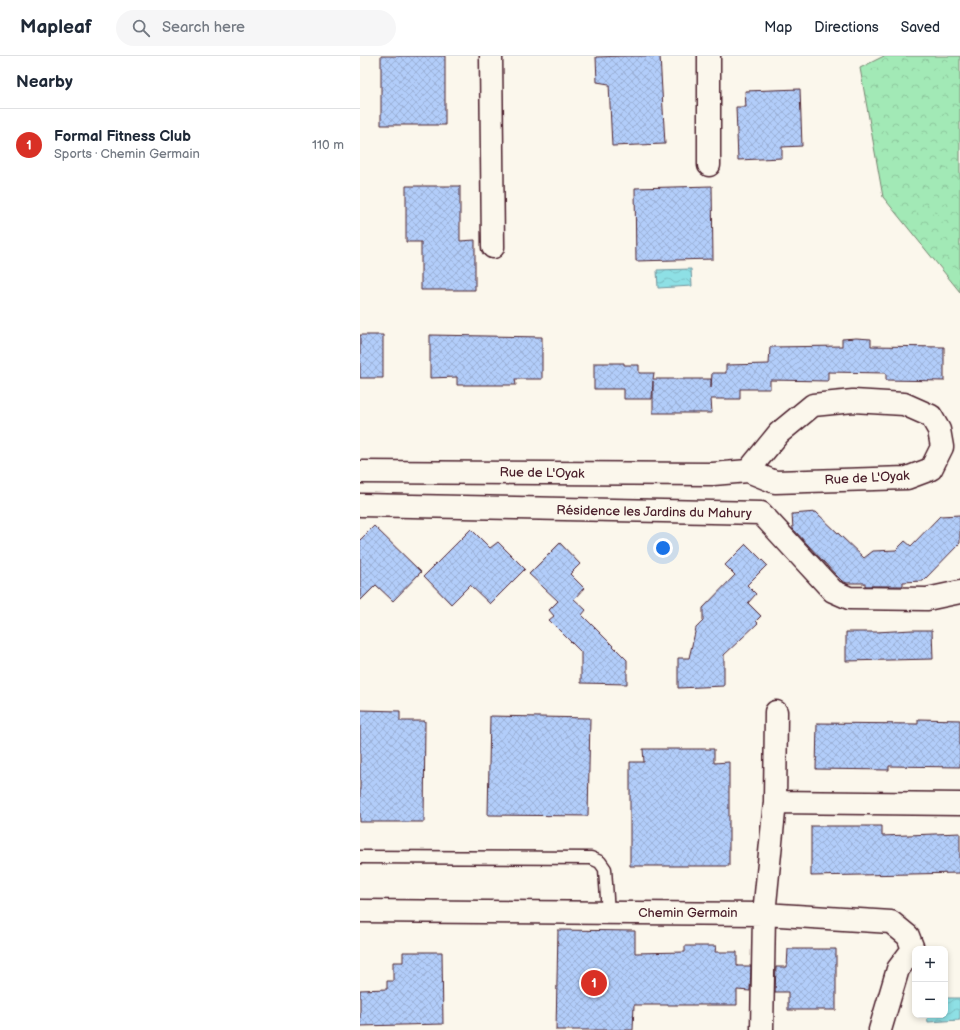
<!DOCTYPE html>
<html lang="en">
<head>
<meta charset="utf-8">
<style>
	:root { --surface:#fff; --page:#f6f6f7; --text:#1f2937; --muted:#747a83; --line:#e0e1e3; --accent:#d93025 }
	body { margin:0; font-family:"Balsamiq Sans",sans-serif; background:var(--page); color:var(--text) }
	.controls { position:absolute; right:12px; bottom:12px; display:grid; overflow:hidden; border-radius:8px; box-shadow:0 2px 6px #0003 }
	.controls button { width:36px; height:36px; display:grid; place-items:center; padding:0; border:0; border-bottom:1px solid var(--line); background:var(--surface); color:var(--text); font:20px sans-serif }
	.you { position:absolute; left:303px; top:492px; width:14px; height:14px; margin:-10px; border:3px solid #fff; border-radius:50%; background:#1a73e8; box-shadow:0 0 0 6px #1a73e833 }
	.badge { display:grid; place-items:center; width:26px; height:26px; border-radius:50%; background:var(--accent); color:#fff; font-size:13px; font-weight:700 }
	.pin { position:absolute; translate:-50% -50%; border:2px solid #fff; box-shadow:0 1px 4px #0006 }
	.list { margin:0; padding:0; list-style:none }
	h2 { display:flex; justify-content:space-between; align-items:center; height:52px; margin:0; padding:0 16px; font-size:17px }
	h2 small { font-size:13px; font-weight:400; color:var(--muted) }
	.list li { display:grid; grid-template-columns:26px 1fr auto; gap:12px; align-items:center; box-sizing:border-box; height:72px; padding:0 16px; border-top:1px solid var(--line) }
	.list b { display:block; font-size:15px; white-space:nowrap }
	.list p { margin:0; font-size:13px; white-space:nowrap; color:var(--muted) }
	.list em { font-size:13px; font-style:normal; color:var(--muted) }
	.icon { flex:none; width:22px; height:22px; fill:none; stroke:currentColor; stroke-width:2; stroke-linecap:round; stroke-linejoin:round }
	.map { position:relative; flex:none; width:600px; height:974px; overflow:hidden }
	header { display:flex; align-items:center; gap:24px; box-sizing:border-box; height:56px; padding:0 20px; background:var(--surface); border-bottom:1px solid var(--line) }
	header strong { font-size:19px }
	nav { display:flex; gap:22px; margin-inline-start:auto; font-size:14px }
	.search { width:280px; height:36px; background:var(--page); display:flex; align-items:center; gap:10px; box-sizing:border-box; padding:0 14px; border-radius:22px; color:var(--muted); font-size:15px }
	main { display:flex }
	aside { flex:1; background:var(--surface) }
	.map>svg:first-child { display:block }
</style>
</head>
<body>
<header>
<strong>Mapleaf</strong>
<div class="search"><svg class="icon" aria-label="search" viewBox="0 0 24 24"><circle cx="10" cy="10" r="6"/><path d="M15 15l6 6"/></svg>Search here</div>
<nav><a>Map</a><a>Directions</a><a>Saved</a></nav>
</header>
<main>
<aside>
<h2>Nearby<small></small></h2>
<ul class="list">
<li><span class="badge">1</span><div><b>Formal Fitness Club</b><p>Sports · Chemin Germain</p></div><em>110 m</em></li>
</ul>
</aside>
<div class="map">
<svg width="600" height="974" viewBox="0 0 600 974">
	<defs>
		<pattern id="forest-crowns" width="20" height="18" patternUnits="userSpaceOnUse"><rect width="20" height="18" fill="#a2e9b6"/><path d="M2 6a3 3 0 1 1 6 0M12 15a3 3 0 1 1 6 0" fill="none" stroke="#8dc79d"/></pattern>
		<pattern id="water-waves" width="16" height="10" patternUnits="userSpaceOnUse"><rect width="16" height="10" fill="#8ee0e5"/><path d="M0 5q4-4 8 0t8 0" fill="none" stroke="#7cc0c5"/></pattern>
		<pattern id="building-cross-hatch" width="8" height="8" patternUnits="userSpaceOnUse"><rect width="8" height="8" fill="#b2cdfa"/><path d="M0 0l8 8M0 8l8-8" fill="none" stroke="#9bb0d6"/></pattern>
	</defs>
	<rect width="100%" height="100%" fill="#fbf7ec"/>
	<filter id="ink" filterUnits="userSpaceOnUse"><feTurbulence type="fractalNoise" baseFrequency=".025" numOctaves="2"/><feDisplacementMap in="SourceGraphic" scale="8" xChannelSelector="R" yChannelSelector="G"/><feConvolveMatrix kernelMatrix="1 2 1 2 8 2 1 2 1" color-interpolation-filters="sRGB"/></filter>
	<g filter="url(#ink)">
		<!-- forest -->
		<path fill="url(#forest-crowns)" stroke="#768470" d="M 524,0 L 600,0 L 600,236 L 523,141 L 500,12 Z"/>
		<!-- water -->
		<path fill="url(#water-waves)" stroke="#73939b" d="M 331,213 L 332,230 L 298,232 L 297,214 Z
			M 585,942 L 600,942 L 600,964 L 568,966 L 567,959 L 585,959 Z"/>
		<!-- building -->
		<path fill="url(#building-cross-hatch)" stroke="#4a1f2b" d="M 21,0 L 85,0 L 85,69 L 21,69 Z
			M 265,0 L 300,0 L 305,88 L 252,90 L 249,28 L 237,26 L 236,1 Z
			M 440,33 L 442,90 L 422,91 L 422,102 L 378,104 L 376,51 L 386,51 L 385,35 Z
			M 46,130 L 100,130 L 100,185 L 115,184 L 115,234 L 61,234 L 61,186 L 46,186 Z
			M 352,130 L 353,203 L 276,205 L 275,132 Z
			M 0,279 L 23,279 L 23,322 L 0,322 Z
			M 70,279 L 182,281 L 182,323 L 155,323 L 156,329 L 97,329 L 97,321 L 70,322 Z
			M 496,282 L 511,283 L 511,290 L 584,291 L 584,325 L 526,324 L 526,317 L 468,316 L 468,325 L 410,324 L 410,333 L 380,333 L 380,343 L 351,343 L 352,357 L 293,357 L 293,325 L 292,343 L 264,343 L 264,333 L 234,333 L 234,307 L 264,307 L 264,309 L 279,309 L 279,317 L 294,317 L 293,323 L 351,323 L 351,332 L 352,317 L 366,317 L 366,309 L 409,308 L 410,291 L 482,290 L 482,283 Z
			M 456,456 L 504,502 L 513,495 L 536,494 L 545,485 L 551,490 L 580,460 L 600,459 L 600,487 L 563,525 L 543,526 L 543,530 L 505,530 L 505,527 L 487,527 L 482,525 L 476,519 L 433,473 L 432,458 Z
			M 14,470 L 61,516 L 33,545 L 16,529 L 0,545 L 0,484 Z
			M 111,473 L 130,492 L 138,486 L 165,513 L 130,548 L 110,529 L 91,548 L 64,520 Z
			M 200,487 L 220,508 L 210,518 L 224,532 L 214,543 L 226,554 L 222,559 L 267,604 L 267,628 L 221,627 L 221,596 L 189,564 L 194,560 L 189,554 L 198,545 L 169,518 Z
			M 386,488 L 407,509 L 387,529 L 396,538 L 388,547 L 401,560 L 396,565 L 398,567 L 364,599 L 364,630 L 318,632 L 318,602 L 329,602 L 336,572 L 343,565 L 343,552 L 375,519 L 365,509 Z
			M 552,574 L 572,574 L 573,603 L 486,605 L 486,576 L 516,576 Z
			M 0,654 L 40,655 L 40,665 L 65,665 L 64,766 L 0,766 Z
			M 130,660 L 230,662 L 228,760 L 128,759 Z
			M 558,663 L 600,664 L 600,711 L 529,710 L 529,714 L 456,713 L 457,667 L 558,668 Z
			M 283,693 L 354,693 L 354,707 L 369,706 L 369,810 L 270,810 L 270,706 L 284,706 Z
			M 451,770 L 522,770 L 522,780 L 600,777 L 600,817 L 451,820 Z
			M 198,874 L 275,875 L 275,897 L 325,896 L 325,890 L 356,890 L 355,896 L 377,896 L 377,910 L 391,910 L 390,935 L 377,934 L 377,949 L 274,949 L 273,974 L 196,974 Z
			M 428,893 L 476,893 L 476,954 L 428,954 L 428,936 L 415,936 L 416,911 L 427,911 Z
			M 43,896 L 82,896 L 83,968 L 0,970 L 0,934 L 27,933 L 27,925 L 33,925 L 33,906 L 43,906 Z"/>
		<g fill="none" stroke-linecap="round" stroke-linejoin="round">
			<defs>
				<path id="lane" d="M 0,801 L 231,802 L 240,806 L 245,813 L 248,857"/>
				<path id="street" d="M 131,0 L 133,191
					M 349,109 L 349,0
					M 0,416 L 353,418 L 388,415 L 415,426 L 547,422 L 571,413 L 582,391 L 579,374 L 571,360 L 544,348 L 493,345 L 453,349 L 419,377 L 388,415
					M 0,449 L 401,457 L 473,535 L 489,542 L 567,543 L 600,536
					M 415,746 L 600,748
					M 0,855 L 404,858 L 531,866 L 548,880 L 553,893 L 538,913 L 520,974
					M 402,974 L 404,858 L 415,746 L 416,656"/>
			</defs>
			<!-- lane casing -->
			<use href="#lane" stroke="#4a1f2b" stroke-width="15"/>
			<!-- street casing -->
			<use href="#street" stroke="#4a1f2b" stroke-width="25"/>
			<!-- lane -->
			<use href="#lane" stroke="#fbf7ec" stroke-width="12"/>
			<!-- street -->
			<use href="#street" stroke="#fbf7ec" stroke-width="22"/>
		</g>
	</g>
	<g text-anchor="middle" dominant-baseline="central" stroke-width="3.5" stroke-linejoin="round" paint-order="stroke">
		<!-- street labels -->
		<g font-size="13" fill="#4a1f2b" stroke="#fbf7ec">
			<text transform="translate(182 417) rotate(1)">Rue de L'Oyak</text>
			<text transform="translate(507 422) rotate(-3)">Rue de L'Oyak</text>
			<text transform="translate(294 456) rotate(1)">Résidence les Jardins du Mahury</text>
			<text x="328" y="857">Chemin Germain</text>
		</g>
	</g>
</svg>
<div class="controls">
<button>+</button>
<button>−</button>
</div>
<div class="you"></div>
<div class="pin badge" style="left:234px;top:927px">1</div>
</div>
</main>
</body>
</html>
